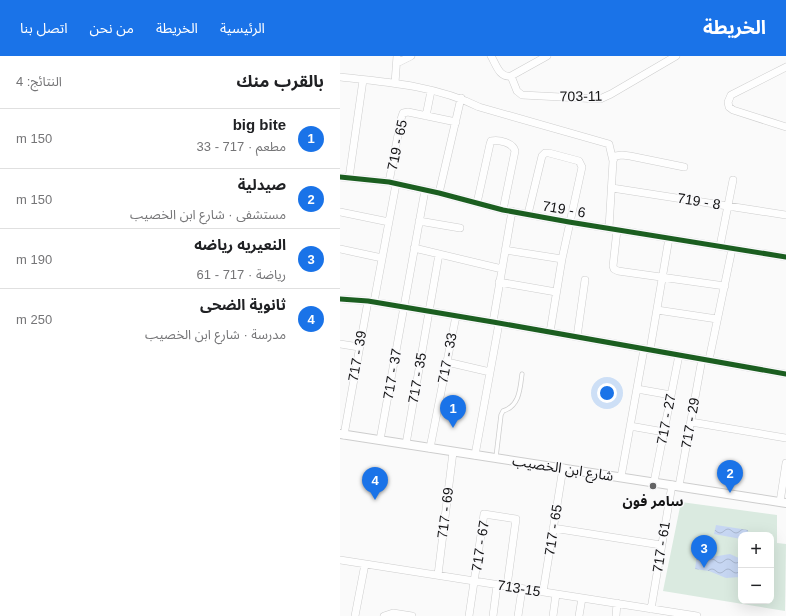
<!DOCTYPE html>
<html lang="ar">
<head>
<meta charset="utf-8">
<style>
	:root { --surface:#fff; --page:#f2f2f2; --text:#202124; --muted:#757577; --line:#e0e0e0; --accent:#1a73e8 }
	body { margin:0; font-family:Arial,"Noto Sans Arabic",sans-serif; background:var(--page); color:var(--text); direction:rtl }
	.controls { position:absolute; right:12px; bottom:12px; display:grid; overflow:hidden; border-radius:8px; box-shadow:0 4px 16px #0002 }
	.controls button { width:36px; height:36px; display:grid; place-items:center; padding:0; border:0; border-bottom:1px solid var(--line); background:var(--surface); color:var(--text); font:20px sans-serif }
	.you { position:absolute; left:267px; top:337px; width:14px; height:14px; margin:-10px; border:3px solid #fff; border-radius:50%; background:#1a73e8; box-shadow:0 0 0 6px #1a73e833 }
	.badge { display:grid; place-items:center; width:26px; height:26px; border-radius:50%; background:var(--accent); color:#fff; font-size:13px; font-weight:700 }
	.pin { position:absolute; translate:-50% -33px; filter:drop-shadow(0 1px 2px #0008) }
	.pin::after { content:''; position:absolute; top:21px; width:14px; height:12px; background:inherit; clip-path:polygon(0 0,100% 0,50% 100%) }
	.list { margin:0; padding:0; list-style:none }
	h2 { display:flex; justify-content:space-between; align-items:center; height:52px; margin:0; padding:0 16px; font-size:17px }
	h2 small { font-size:13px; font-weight:400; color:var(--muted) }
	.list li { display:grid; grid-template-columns:26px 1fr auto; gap:12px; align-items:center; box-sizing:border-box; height:60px; padding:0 16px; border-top:1px solid var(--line) }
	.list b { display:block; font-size:15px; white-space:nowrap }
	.list p { margin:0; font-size:13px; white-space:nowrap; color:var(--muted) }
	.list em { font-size:13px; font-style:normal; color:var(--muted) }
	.map { position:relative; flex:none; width:446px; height:560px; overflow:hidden; direction:ltr }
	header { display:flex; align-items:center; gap:24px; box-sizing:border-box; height:56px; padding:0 20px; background:var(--accent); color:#fff }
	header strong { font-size:19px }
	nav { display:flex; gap:22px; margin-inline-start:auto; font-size:14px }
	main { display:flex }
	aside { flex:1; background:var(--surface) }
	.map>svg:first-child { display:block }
</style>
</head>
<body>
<header>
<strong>الخريطة</strong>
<nav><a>الرئيسية</a><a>الخريطة</a><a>من نحن</a><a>اتصل بنا</a></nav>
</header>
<main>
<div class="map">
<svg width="446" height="560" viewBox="0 0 446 560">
	<defs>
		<pattern id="water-waves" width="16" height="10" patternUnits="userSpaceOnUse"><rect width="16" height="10" fill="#c6d6f2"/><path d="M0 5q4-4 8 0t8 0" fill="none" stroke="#a9b7cf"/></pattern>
	</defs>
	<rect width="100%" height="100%" fill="#fafafa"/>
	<!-- park -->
	<path fill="#daeae0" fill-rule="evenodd" d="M 341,446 L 437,459 L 437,487 L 446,488 L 445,555 L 323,535 ZM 401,479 L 431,479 L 431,545 L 401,545 Z"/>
	<!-- water -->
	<path fill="url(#water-waves)" d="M 376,469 L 408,474 L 407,479 L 401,479 L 401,483 L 374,478 Z
		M 390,498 L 401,503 L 400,521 L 386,522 L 369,515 L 355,513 L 357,499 L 371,501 Z"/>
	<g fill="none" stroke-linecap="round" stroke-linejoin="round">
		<defs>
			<path id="service" d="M 156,401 L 161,359 L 163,355 C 180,350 180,332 182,318"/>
			<path id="minor" d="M 151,0 C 156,8 159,22 171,20 L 207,0
				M 57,7 L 71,0
				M 446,11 L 391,39 L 388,46 L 389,51 L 393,54 L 446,71
				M 171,20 L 177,35 L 182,39 L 260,43 L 271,38 L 336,0
				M 0,21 C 47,26 97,30 139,51 L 269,88 L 273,105
				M 55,27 L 57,0
				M 86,60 L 91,35
				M 0,121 L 49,126 L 99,137 L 163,154 L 229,166 L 446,201
				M 9,122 L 23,24
				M 49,126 L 61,63 L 63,57 L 68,56 L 116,66
				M 272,132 L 446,159
				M 99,137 L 121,42
				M 137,147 L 150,88 L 151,85 C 159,83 173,87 175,95 L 163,154
				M 0,156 L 49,166
				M 188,158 L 202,100 L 205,97 L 209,97 L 239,105 L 242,111 L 222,203 L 210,276
				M 79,165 L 120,172
				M 269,172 L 273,105 L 275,100 L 282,99 L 290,100 L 344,111
				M 277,174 L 273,210 L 274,213 L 278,215 L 385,230
				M 380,190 L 393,124
				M 74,192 L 162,213
				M 0,193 L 42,202
				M 165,194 L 222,203
				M 159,226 L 216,236
				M 0,243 L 28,245 L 153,266 L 446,318
				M 34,246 L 56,128
				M 317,254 L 377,263
				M 153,266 L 172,155
				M 237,281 L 245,224
				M 0,288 L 19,291
				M 310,294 L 329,182
				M 369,304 L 392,193
				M 107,306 L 150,316
				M 297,333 L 331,339
				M 351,366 L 446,382
				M 290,370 L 324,376
				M 4,379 L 28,245
				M 40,384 L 85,134
				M 66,388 L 99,198
				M 90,392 L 116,260
				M 135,399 L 159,267
				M 281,421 L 304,293
				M 314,426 L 339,299
				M 339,430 L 362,303
				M 440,446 L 446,407
				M 213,472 L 321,489
				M 0,504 L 357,560
				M 98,519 L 113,396
				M 203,536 L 223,412
				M 311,553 L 332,429
				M 15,560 L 25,508
				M 44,560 L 53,557 L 72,560
				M 129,560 L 144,458 L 176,463 L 167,530
				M 153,560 L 157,529
				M 178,560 L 182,533
				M 213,560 L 216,538
				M 239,560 L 242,542
				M 276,560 L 277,547"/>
			<path id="tertiary" d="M 0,378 L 446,447"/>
		</defs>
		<!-- service casing -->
		<use href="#service" stroke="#cdcdcd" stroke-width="5"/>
		<!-- minor casing -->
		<use href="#minor" stroke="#cdcdcd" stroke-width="8"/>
		<!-- tertiary casing -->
		<use href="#tertiary" stroke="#cdcdcd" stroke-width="10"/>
		<!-- service -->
		<use href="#service" stroke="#fefefe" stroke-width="3.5"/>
		<!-- minor -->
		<use href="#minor" stroke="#fefefe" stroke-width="7"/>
		<!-- tertiary -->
		<use href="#tertiary" stroke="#fefefe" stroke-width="8"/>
		<defs>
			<path id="cycleway" d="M 0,121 L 49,126 L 99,137 L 163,154 L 229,166 L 446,201
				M 0,243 L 28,245 L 153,266 L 446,318"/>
		</defs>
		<!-- cycleway casing -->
		<use href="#cycleway" stroke="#f9f9fb" stroke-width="8"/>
		<!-- cycleway -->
		<use href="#cycleway" stroke="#1b5e20" stroke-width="5"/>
	</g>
	<!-- markers -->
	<circle fill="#646465" stroke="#f9f9fb" stroke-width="1.5" cx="313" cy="430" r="4"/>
	<g text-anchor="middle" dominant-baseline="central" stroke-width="3" stroke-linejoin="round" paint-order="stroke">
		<!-- street labels -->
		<g font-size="14" fill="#141415" stroke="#f9f9fb">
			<text transform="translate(241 40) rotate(-1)">703-11</text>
			<text transform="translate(57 89) rotate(-78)">719 - 65</text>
			<text transform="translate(359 145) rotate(9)">719 - 8</text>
			<text transform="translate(224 153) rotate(10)">719 - 6</text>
			<text transform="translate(17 300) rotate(-80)">717 - 39</text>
			<text transform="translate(107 302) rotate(-79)">717 - 33</text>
			<text transform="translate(52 318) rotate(-80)">717 - 37</text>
			<text transform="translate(77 322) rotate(-80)">717 - 35</text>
			<text transform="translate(326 363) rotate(-79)">717 - 27</text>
			<text transform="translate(350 367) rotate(-80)">717 - 29</text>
			<text transform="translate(223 412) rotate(9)">شارع ابن الخصيب</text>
			<text transform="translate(105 457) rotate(-83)">717 - 69</text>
			<text transform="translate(213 474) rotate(-81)">717 - 65</text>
			<text transform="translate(140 490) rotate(-81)">717 - 67</text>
			<text transform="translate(321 491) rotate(-81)">717 - 61</text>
			<text transform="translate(179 532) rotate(9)">713-15</text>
		</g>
		<!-- poi labels -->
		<g font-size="14" font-weight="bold" fill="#141415" stroke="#f9f9fb">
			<text x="313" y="445">سامر فون</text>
		</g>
	</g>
</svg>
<div class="controls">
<button>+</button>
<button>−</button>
</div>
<div class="you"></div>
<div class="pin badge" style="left:113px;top:372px">1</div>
<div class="pin badge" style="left:390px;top:437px">2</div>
<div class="pin badge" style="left:364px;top:512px">3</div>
<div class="pin badge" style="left:35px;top:444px">4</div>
</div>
<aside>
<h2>بالقرب منك<small>النتائج: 4</small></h2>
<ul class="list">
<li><span class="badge">1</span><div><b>big bite</b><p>مطعم · 717 - 33</p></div><em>150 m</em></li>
<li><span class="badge">2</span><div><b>صيدلية</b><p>مستشفى · شارع ابن الخصيب</p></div><em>150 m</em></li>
<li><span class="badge">3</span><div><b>النعيريه رياضه</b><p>رياضة · 717 - 61</p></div><em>190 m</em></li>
<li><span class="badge">4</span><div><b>ثانوية الضحى</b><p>مدرسة · شارع ابن الخصيب</p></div><em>250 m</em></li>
</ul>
</aside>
</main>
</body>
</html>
